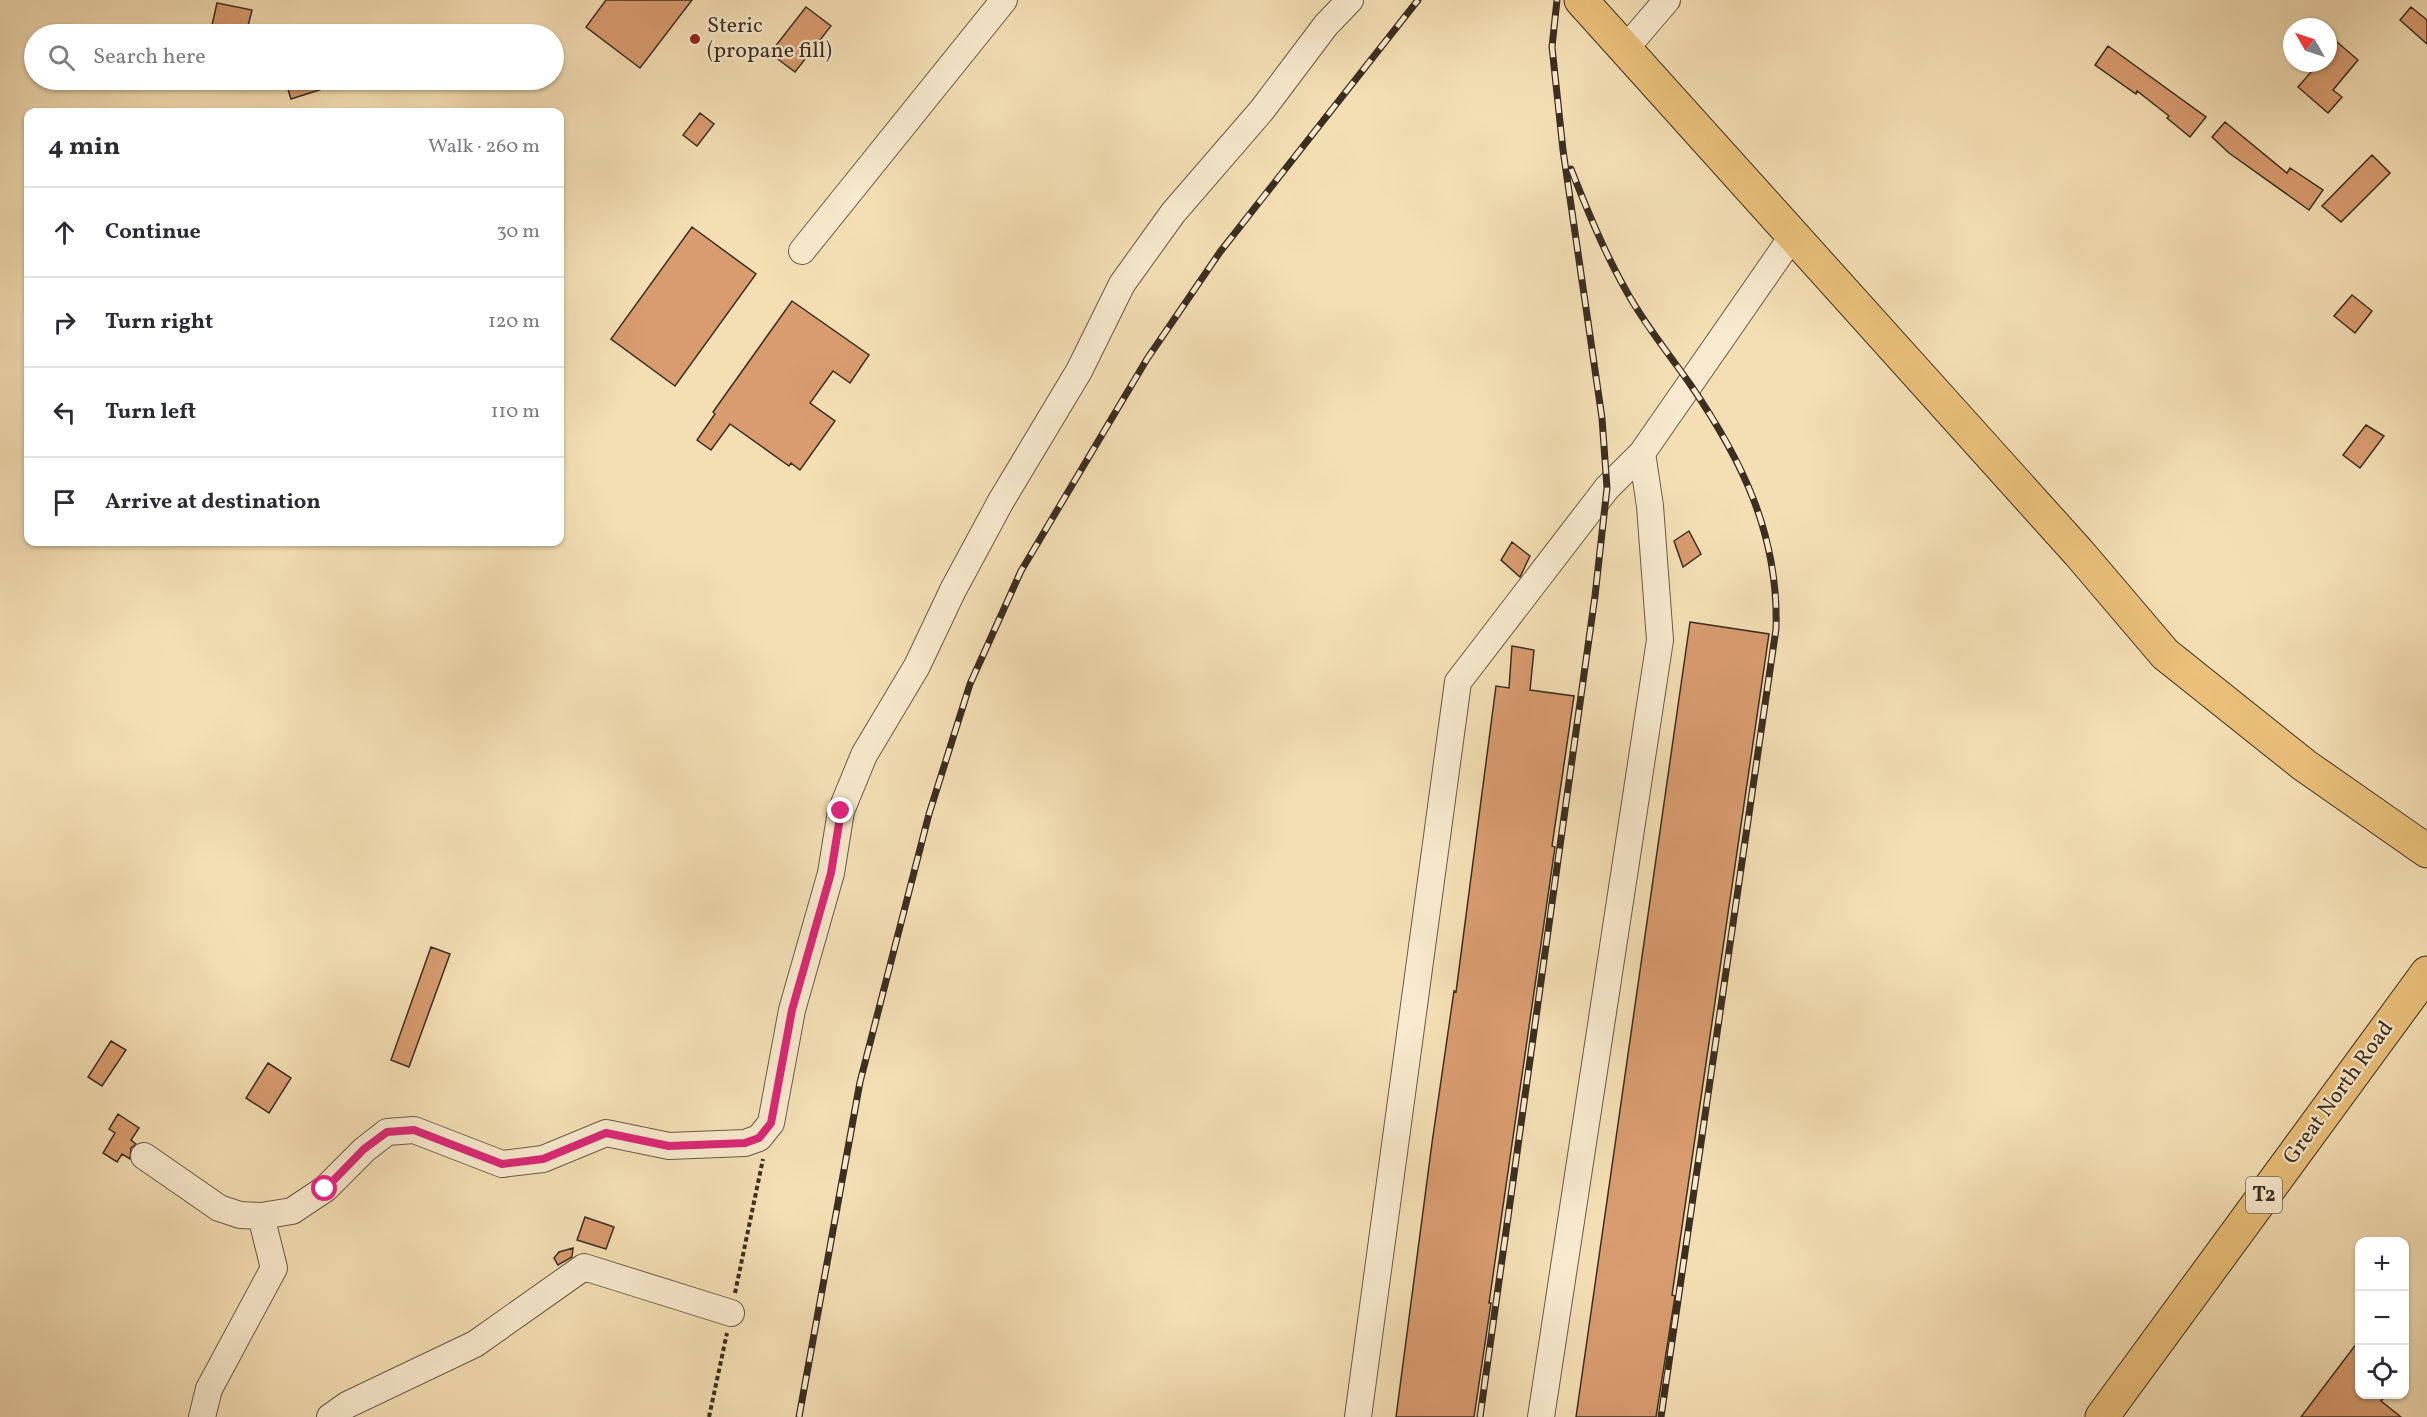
<!DOCTYPE html>
<html lang="en">
<head>
<meta charset="utf-8">
<style>
	:root { --surface:#fff; --page:#f7f7f7; --text:#2b2b33; --muted:#7c7c81; --line:#e1e1e2 }
	body { margin:0; font-family:Vollkorn,serif; background:var(--page); color:var(--text) }
	.controls { position:absolute; right:18px; bottom:18px; display:grid; overflow:hidden; border-radius:12px; box-shadow:0 2px 4px #0004 }
	.controls button { width:54px; height:54px; display:grid; place-items:center; padding:0; border:0; border-bottom:2px solid var(--line); background:var(--surface); color:var(--text); font:30px sans-serif }
	.compass { position:absolute; left:2283px; top:18px; width:54px; height:54px; border-radius:50%; background:var(--surface); box-shadow:0 2px 4px #0004; rotate:309deg }
	.stop { position:absolute; width:18px; height:18px; margin:-14px; border:4px solid #db2777; border-radius:50%; background:#fff }
	.stop.end { background:#db2777; border-color:#fff; box-shadow:0 2px 6px #0008 }
	.list { margin:0; padding:0; list-style:none }
	h2 { display:flex; justify-content:space-between; align-items:center; height:78px; margin:0; padding:0 24px; font-size:26px }
	h2 small { font-size:20px; font-weight:400; color:var(--muted) }
	.list li { display:grid; grid-template-columns:39px 1fr auto; gap:18px; align-items:center; box-sizing:border-box; height:90px; padding:0 24px; border-top:2px solid var(--line) }
	.list b { display:block; font-size:22px; white-space:nowrap }
	.list em { font-size:20px; font-style:normal; color:var(--muted) }
	.icon { flex:none; width:33px; height:33px; fill:none; stroke:currentColor; stroke-width:2; stroke-linecap:round; stroke-linejoin:round }
	.map { position:relative; flex:none; width:2427px; height:1417px; overflow:hidden }
	.search { position:absolute; background:var(--surface); box-shadow:0 2px 4px #0004; left:24px; top:24px; width:540px; height:66px; display:flex; align-items:center; gap:15px; box-sizing:border-box; padding:0 21px; border-radius:33px; color:var(--muted); font-size:22px }
	.panel { position:absolute; background:var(--surface); box-shadow:0 2px 4px #0004; left:24px; top:108px; width:540px; height:438px; border-radius:12px }
	.map>svg:first-child { display:block }
</style>
</head>
<body>
<div class="map">
<svg width="2427" height="1417" viewBox="0 0 2427 1417">
	<rect width="100%" height="100%" fill="#f4dfb4"/>
	<filter id="stains"><feTurbulence type="fractalNoise" baseFrequency=".00333" numOctaves="4"/><feColorMatrix values="0 0 0 0 .2 0 0 0 0 .09 0 0 0 0 .02 0 0 0 .5 -.17"/></filter>
	<radialGradient id="worn" r=".72"><stop offset=".6" stop-color="#630" stop-opacity="0"/><stop offset="1" stop-color="#630" stop-opacity=".3"/></radialGradient>
	<!-- building -->
	<path fill="#d99c6f" stroke="#3b2e22" stroke-width="1.5" d="M 606,0 L 692,0 L 640,68 L 586,27 Z
		M 217,3 L 252,10 L 247,30 L 237,28 L 235,34 L 210,34 Z
		M 806,7 L 831,26 L 795,72 L 770,53 Z
		M 2411,7 L 2427,20 L 2427,44 L 2400,20 Z
		M 2337,42 L 2358,60 L 2333,90 L 2342,97 L 2328,113 L 2298,87 L 2319,63 L 2328,63 L 2328,53 Z
		M 2108,46 L 2206,117 L 2190,137 L 2167,118 L 2169,116 L 2137,91 L 2136,94 L 2095,65 Z
		M 285,80 L 340,80 L 341,83 L 291,99 Z
		M 700,113 L 714,124 L 697,146 L 683,135 Z
		M 2225,122 L 2287,173 L 2290,168 L 2323,190 L 2309,210 L 2229,153 L 2212,137 Z
		M 2372,155 L 2390,173 L 2341,222 L 2322,206 Z
		M 692,227 L 756,274 L 675,386 L 611,339 Z
		M 2352,295 L 2372,311 L 2355,333 L 2334,316 Z
		M 792,301 L 869,355 L 850,383 L 833,371 L 810,403 L 835,421 L 800,470 L 791,463 L 789,466 L 730,424 L 711,450 L 697,440 L 715,414 L 713,412 Z
		M 2366,425 L 2384,436 L 2360,468 L 2343,455 Z
		M 1689,531 L 1701,554 L 1683,567 L 1674,541 Z
		M 1512,542 L 1530,556 L 1520,577 L 1501,560 Z
		M 1690,622 L 1769,634 L 1672,1295 L 1675,1296 L 1656,1417 L 1576,1417 Z
		M 1512,646 L 1534,650 L 1530,690 L 1574,696 L 1552,846 L 1555,847 L 1489,1303 L 1491,1303 L 1474,1417 L 1396,1417 L 1432,1143 L 1454,991 L 1456,992 L 1496,686 L 1509,688 Z
		M 431,947 L 450,954 L 409,1067 L 391,1060 Z
		M 111,1041 L 126,1050 L 102,1086 L 88,1077 Z
		M 268,1063 L 291,1078 L 269,1113 L 246,1098 Z
		M 118,1114 L 139,1128 L 131,1140 L 136,1144 L 131,1148 L 130,1159 L 122,1154 L 117,1162 L 103,1153 L 115,1133 L 109,1129 Z
		M 585,1217 L 614,1227 L 606,1249 L 577,1240 Z
		M 573,1248 L 572,1257 L 558,1265 L 554,1258 L 559,1252 Z
		M 2360,1339 L 2360,1395 L 2386,1395 L 2381,1401 L 2401,1417 L 2301,1417 Z"/>
	<g fill="none" stroke-linecap="round" stroke-linejoin="round">
		<defs>
			<path id="minor" d="M 1626,48 L 1667,0
				M 802,251 L 1004,0
				M 144,1156 L 219,1208 L 240,1215 L 261,1216 L 292,1211 L 325,1189 L 364,1150 L 387,1132 L 414,1130 L 502,1164 L 543,1159 L 606,1133 L 669,1146 L 745,1143 L 759,1138 L 771,1123 L 792,1010 L 831,873 L 841,811 L 864,755 L 917,666 L 953,590 L 1001,501 L 1079,371 L 1122,284 L 1173,213 L 1262,110 L 1326,25 L 1350,0
				M 202,1417 L 209,1389 L 274,1268 L 261,1216
				M 330,1417 L 347,1405 L 475,1344 L 584,1267 L 731,1313
				M 1358,1417 L 1458,682 L 1607,488 L 1642,453 L 1794,234
				M 1541,1417 L 1660,640 L 1650,506 L 1642,453"/>
			<path id="major" d="M 1581,0 L 2079,553 L 2165,654 L 2304,765 L 2427,851"/>
			<path id="highway" d="M 2102,1417 L 2427,973"/>
		</defs>
		<!-- minor casing -->
		<use href="#minor" stroke="#695a46" stroke-width="28"/>
		<!-- major casing -->
		<use href="#major" stroke="#3b2e22" stroke-width="35"/>
		<!-- highway casing -->
		<use href="#highway" stroke="#3b2e22" stroke-width="35"/>
		<!-- path -->
		<path stroke="#3b2e22" stroke-width="4" stroke-dasharray="4.5 3" stroke-linecap="butt" d="M 735,1293 L 763,1159
			M 709,1417 L 727,1333"/>
		<!-- minor -->
		<use href="#minor" stroke="#f8eace" stroke-width="26"/>
		<!-- major -->
		<use href="#major" stroke="#eac07a" stroke-width="33"/>
		<!-- highway -->
		<use href="#highway" stroke="#eac07a" stroke-width="33"/>
		<defs>
			<path id="rail" d="M 1571,169 C 1588,212 1605,254 1628,294 C 1646,326 1669,354 1690,384 C 1742,460 1779,535 1776,629 L 1661,1417
				M 799,1417 L 860,1082 L 929,814 L 970,684 L 1021,571 L 1147,359 L 1220,252 L 1418,0
				M 1480,1417 L 1595,596 L 1607,488 L 1602,418 L 1563,150 L 1552,47 L 1557,0"/>
		</defs>
		<!-- rail casing -->
		<use href="#rail" stroke="#3b2e22" stroke-width="7"/>
		<!-- rail -->
		<use href="#rail" stroke="#f8eace" stroke-width="4.5" stroke-dasharray="14" stroke-linecap="butt"/>
	</g>
	<g fill="none" stroke-linecap="round" stroke-linejoin="round">
		<!-- route -->
		<path stroke="#db2777" stroke-width="8" d="M 325,1189 L 364,1149 L 387,1132 L 414,1130 L 502,1164 L 543,1159 L 606,1133 L 669,1146 L 745,1143 L 759,1138 L 771,1123 L 792,1010 L 831,873 L 841,811"/>
	</g>
	<!-- markers -->
	<circle fill="#8f2418" stroke="#f8eace" stroke-width="2" cx="695" cy="39" r="6"/>
	<g text-anchor="middle" dominant-baseline="central" stroke-width="4.5" stroke-linejoin="round" paint-order="stroke">
		<!-- shield labels -->
		<rect fill="#f8eace" stroke="#746656" stroke-width="1.5" x="2246" y="1177" width="36" height="36" rx="4.5"/>
		<g font-size="21" font-weight="bold" fill="#3b2e22">
			<text x="2264" y="1195">T2</text>
		</g>
		<!-- poi labels -->
		<g font-size="22" fill="#3b2e22" stroke="#f8eace" text-anchor="start">
			<text x="707" y="26">Steric<tspan x="707" dy="25">(propane fill)</tspan></text>
		</g>
		<!-- street labels -->
		<g font-size="22" fill="#3b2e22" stroke="#f8eace">
			<text transform="translate(2339 1093) rotate(-54)">Great North Road</text>
		</g>
	</g>
	<rect width="100%" height="100%" filter="url(#stains)"/>
	<rect width="100%" height="100%" fill="url(#worn)"/>
</svg>
<div class="controls">
<button>+</button>
<button>−</button>
<button><svg class="icon" aria-label="locate" viewBox="0 0 24 24"><circle cx="12" cy="12" r="6"/><path d="M12 2v4M12 18v4M2 12h4M18 12h4"/></svg></button>
</div>
<svg class="compass" viewBox="-18 -18 36 36"><path d="M0-13l5 13h-10z" fill="#e53935"/><path d="M0 13l5-13h-10z" fill="#7c7c81"/></svg>
<div class="stop" style="left:325px;top:1189px"></div>
<div class="stop end" style="left:841px;top:811px"></div>
<div class="search"><svg class="icon" aria-label="search" viewBox="0 0 24 24"><circle cx="10" cy="10" r="6"/><path d="M15 15l6 6"/></svg>Search here</div>
<section class="panel">
<h2>4 min<small>Walk · 260 m</small></h2>
<ul class="list">
<li><svg class="icon" aria-label="ahead" viewBox="0 0 24 24"><path d="M12 20V5M6 11l6-6 6 6"/></svg><div><b>Continue</b></div><em>30 m</em></li>
<li><svg class="icon" aria-label="right" viewBox="0 0 24 24"><path d="M7 20v-9h11M14 6l5 5-5 5"/></svg><div><b>Turn right</b></div><em>120 m</em></li>
<li><svg class="icon" aria-label="left" viewBox="0 0 24 24"><path d="M17 20v-9H6M10 6l-5 5 5 5"/></svg><div><b>Turn left</b></div><em>110 m</em></li>
<li><svg class="icon" aria-label="arrive" viewBox="0 0 24 24"><path d="M6 21V4h12l-3 4 3 4H6"/></svg><div><b>Arrive at destination</b></div></li>
</ul>
</section>
</div>
</body>
</html>
